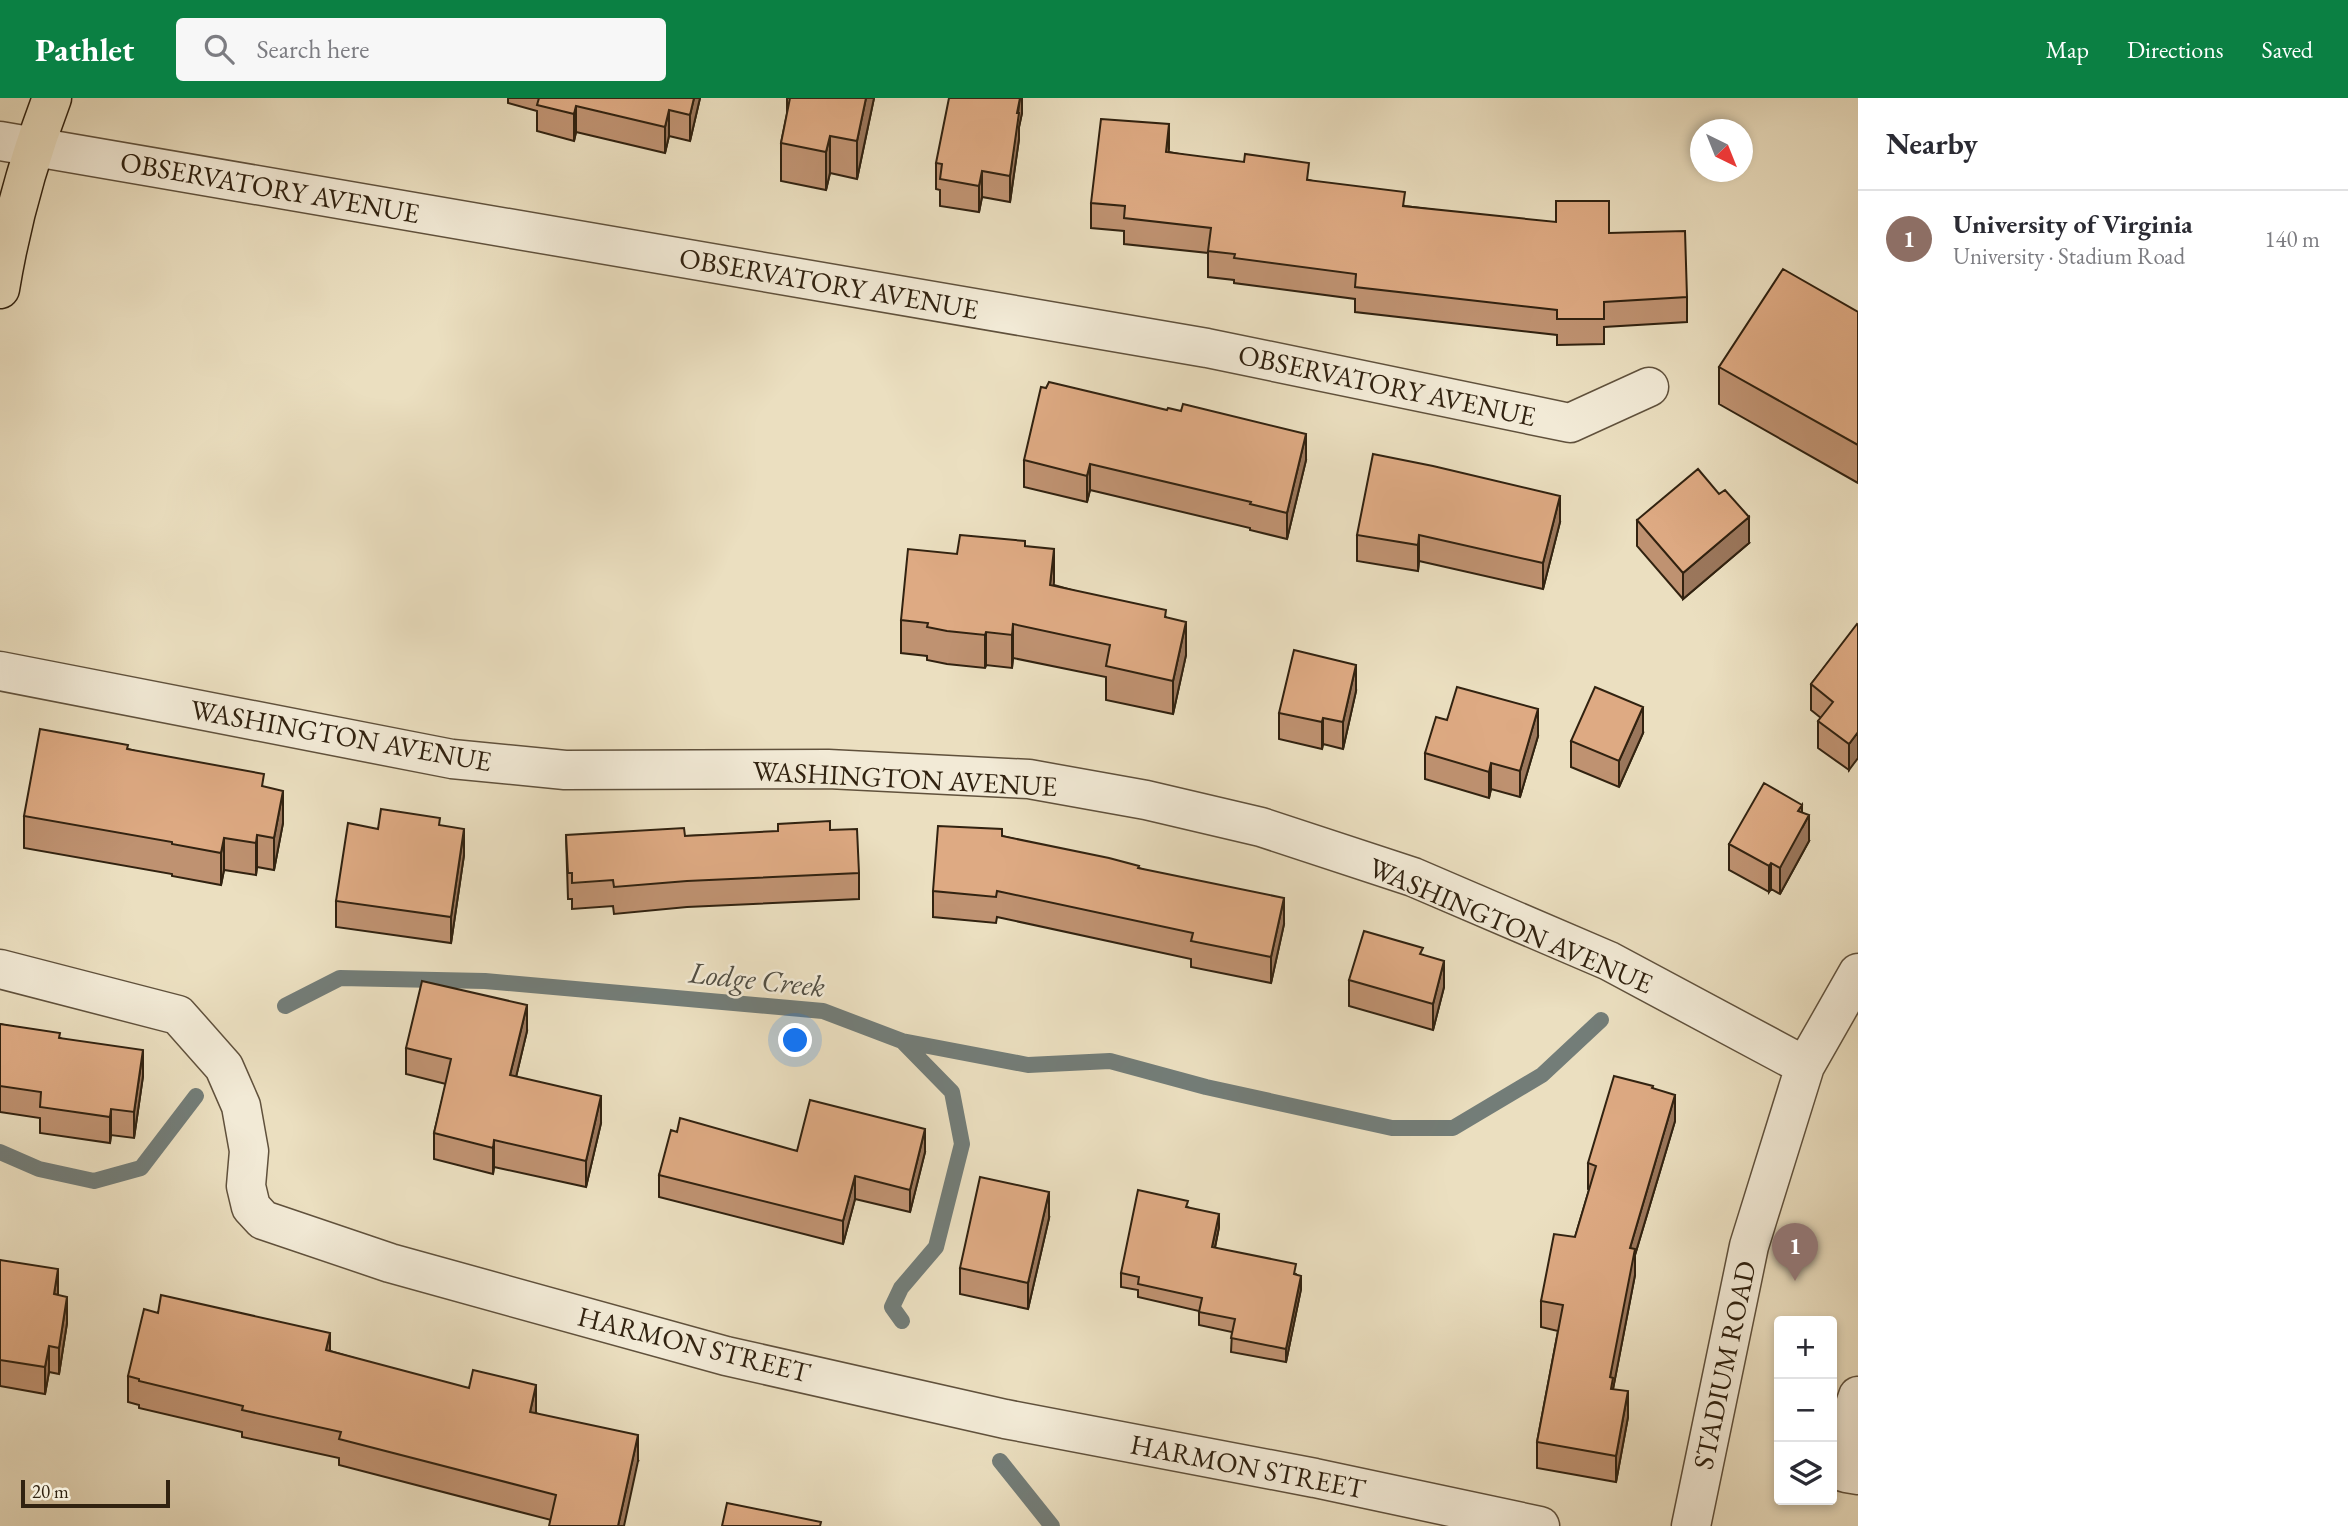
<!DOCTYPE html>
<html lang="en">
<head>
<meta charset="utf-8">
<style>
	:root { --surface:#fff; --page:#f7f7f7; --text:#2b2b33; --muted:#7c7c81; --line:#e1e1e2; --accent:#0b8043 }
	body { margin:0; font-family:"EB Garamond",serif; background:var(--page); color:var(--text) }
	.controls { position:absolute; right:21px; bottom:21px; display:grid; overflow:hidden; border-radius:7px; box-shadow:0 4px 10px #0003 }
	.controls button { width:63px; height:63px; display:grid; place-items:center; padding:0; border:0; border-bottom:2px solid var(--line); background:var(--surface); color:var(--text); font:35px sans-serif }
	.compass { position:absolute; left:1690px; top:21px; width:63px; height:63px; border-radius:50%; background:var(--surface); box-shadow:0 4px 10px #0003; rotate:137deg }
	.scale { position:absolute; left:21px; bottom:18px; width:149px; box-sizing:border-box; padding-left:7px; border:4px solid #312210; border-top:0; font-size:19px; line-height:24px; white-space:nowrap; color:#312210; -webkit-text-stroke:5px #f2ead6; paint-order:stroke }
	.you { position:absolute; left:796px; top:943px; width:24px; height:24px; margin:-18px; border:5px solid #fff; border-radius:50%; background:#1a73e8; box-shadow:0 0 0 10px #1a73e833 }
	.badge { display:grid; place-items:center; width:46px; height:46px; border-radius:50%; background:var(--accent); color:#fff; font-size:23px; font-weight:700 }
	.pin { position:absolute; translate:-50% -58px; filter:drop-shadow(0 2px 4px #0008) }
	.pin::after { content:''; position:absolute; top:37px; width:24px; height:21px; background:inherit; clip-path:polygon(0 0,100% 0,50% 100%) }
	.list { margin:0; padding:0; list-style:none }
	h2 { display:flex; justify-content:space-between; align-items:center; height:91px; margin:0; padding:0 28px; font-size:30px }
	h2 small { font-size:23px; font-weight:400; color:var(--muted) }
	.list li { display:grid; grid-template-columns:46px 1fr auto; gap:21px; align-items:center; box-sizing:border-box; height:98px; padding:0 28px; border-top:2px solid var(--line) }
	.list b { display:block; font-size:26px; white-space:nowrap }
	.list p { margin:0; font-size:23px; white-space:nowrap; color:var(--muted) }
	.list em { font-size:23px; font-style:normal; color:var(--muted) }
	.icon { flex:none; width:38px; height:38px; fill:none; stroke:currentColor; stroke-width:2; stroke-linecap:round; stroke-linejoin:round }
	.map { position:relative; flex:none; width:1858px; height:1428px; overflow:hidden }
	header { display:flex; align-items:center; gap:42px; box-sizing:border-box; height:98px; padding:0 35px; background:var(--accent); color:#fff }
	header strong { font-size:33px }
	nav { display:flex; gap:38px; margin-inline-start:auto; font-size:24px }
	.search { width:490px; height:63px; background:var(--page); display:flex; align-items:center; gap:18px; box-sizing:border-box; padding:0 24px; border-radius:7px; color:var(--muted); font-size:26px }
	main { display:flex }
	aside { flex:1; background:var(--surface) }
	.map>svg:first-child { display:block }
</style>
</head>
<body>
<header>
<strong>Pathlet</strong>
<div class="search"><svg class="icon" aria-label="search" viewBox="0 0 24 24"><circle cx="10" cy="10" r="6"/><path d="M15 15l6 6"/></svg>Search here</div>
<nav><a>Map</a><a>Directions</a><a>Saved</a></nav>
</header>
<main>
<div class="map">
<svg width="1858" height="1428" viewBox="0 0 1858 1428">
	<rect width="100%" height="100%" fill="#ebdfc0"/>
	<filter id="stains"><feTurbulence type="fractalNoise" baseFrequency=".00286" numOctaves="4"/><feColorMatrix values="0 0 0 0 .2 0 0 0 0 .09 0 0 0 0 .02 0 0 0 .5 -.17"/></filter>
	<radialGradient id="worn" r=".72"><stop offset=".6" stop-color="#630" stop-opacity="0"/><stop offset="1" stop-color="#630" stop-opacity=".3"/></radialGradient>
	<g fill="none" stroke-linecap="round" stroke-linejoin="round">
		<!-- stream -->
		<path stroke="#737d78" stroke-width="16" d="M 285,908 L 340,880 L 485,883 L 823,913 L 902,943 L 952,994 L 962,1046 L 936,1149 L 901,1190 L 892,1209 L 902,1223
			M 902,943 L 1028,967 L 1110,963 L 1206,989 L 1392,1030 L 1453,1030 L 1542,977 L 1601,922
			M 0,1054 L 39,1071 L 94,1083 L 141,1070 L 196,998
			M 1000,1363 L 1052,1428"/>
		<defs>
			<path id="minor" d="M 0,43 L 1207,250 L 1570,325 L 1649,289
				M 0,573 L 452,661 L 565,672 L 828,671 L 1029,681 L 1146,702 L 1261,729 L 1413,779 L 1609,863 L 1805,968
				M 0,871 L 178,917 L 224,969 L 241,1008 L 249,1053 L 246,1088 L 251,1109 L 263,1122 L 390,1165 L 726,1258 L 1005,1321 L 1315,1380 L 1540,1428
				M 1858,1298 L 1839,1354 L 1846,1375 L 1858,1377
				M 1691,1428 L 1749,1148 L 1805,968 L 1858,875"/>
			<path id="major" d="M 0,191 C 11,124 28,63 52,0"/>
		</defs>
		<!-- minor casing -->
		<use href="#minor" stroke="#60513c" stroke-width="41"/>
		<!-- major casing -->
		<use href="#major" stroke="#312210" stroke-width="41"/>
		<!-- minor -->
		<use href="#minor" stroke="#f2ead6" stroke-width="38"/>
		<!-- major -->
		<use href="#major" stroke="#ebdfc0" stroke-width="38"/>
	</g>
	<!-- wall -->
	<path fill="#bf9271" stroke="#312210" stroke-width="2" d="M 508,0 L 700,0 L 690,43 L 669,38 L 665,55 L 576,34 L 574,43 L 537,33 L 537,13 L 508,5 Z
		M 787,0 L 874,0 L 857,81 L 830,75 L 826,92 L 781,83 L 781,45 L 787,16 Z
		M 1022,0 L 1022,15 L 1019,29 L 1019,41 L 1010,104 L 982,99 L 979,114 L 940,108 L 940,92 L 936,91 L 936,65 Z
		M 1169,54 L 1309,82 L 1405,108 L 1609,135 L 1687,199 L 1687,224 L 1604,229 L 1604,246 L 1557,247 L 1557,237 L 1355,214 L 1355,201 L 1234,185 L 1234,182 L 1208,179 L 1208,155 L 1124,146 L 1124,133 L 1091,130 L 1091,105 Z
		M 1858,214 L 1858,385 L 1719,306 L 1719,269 Z
		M 1024,362 L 1306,362 L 1287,441 L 1250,432 L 1250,430 L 1090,392 L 1087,404 L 1024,389 Z
		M 1637,422 L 1749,445 L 1683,501 L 1637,448 Z
		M 1560,424 L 1543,491 L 1419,463 L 1418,473 L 1357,463 L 1357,437 Z
		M 1025,448 L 1054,487 L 1166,519 L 1186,557 L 1173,616 L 1106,602 L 1106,579 L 1013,560 L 1012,570 L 986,567 L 985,570 L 947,566 L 927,562 L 927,558 L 901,555 L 901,522 L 957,456 Z
		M 1858,527 L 1849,672 L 1818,650 L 1818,623 L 1821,620 L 1811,612 L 1811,586 Z
		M 1356,593 L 1343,651 L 1323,646 L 1322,651 L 1279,641 L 1279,615 Z
		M 1447,622 L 1538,638 L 1520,699 L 1491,691 L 1489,700 L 1425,681 L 1425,655 Z
		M 1643,635 L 1619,689 L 1571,669 L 1571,643 Z
		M 128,651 L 264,689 L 283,725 L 274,772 L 257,769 L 256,777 L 224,772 L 221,787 L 172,778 L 172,776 L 24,750 L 24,718 Z
		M 440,728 L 464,757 L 451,845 L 336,829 L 336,803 L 378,731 Z
		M 830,732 L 859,775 L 859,801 L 687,809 L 614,816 L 613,808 L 572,811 L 572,801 L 568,801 L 566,737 L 685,738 Z
		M 1002,738 L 1139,770 L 1284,826 L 1271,885 L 1191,869 L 1191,861 L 997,819 L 996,825 L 933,819 L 933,793 Z
		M 1809,743 L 1780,796 L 1771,791 L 1769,794 L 1729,772 L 1729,746 Z
		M 1423,857 L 1444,889 L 1433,932 L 1349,908 L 1349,882 Z
		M 0,926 L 60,940 L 143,978 L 134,1040 L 111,1037 L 110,1045 L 40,1035 L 40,1020 L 0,1014 Z
		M 527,933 L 516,979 L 601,1025 L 586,1089 L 494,1069 L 493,1076 L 434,1061 L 434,1035 L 446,986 L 406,976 L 406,950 Z
		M 1653,990 L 1675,1023 L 1635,1157 L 1635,1177 L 1613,1291 L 1628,1319 L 1616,1384 L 1537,1370 L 1537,1344 L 1558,1233 L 1541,1229 L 1541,1203 L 1575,1139 L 1589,1092 L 1588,1091 L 1588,1065 Z
		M 677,1034 L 797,1053 L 925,1054 L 910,1114 L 855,1101 L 843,1146 L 659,1099 L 659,1077 Z
		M 1188,1109 L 1219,1129 L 1215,1150 L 1296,1176 L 1301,1191 L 1286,1264 L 1231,1254 L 1232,1234 L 1199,1227 L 1199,1213 L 1138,1199 L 1138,1192 L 1121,1189 L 1121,1175 Z
		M 1049,1120 L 1028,1211 L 960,1196 L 960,1170 Z
		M 0,1162 L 58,1197 L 67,1225 L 59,1276 L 49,1274 L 45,1296 L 0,1288 Z
		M 330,1253 L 536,1313 L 536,1315 L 638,1363 L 551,1422 L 339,1367 L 339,1360 L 242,1339 L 242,1334 L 139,1310 L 139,1307 L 128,1304 L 128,1278 Z"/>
	<!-- shaded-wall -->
	<path fill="#9b775c" stroke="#312210" stroke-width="2" d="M 694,0 L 700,0 L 690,43 L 690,17 Z
		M 866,0 L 874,0 L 857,81 L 857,43 Z
		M 1020,0 L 1022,0 L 1022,15 L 1019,29 L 1019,41 L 1010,104 L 1010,78 Z
		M 576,8 L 576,34 L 574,43 L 574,16 Z
		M 669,12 L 669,38 L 665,55 L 665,29 Z
		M 1169,26 L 1169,51 L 1166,79 L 1166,54 Z
		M 830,38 L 830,75 L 826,92 L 826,54 Z
		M 982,73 L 982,99 L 979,114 L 979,88 Z
		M 1306,336 L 1306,362 L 1287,441 L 1287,415 Z
		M 1090,366 L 1090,392 L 1087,404 L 1087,378 Z
		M 1560,398 L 1560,424 L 1543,491 L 1543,465 Z
		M 1749,419 L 1749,445 L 1683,501 L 1683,475 Z
		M 1419,437 L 1419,463 L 1418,473 L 1418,447 Z
		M 1054,451 L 1054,484 L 1050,520 L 1050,487 Z
		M 1186,524 L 1186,557 L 1173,616 L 1173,583 Z
		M 1013,526 L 1013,560 L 1012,570 L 1012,537 Z
		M 986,534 L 986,567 L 985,570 L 985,537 Z
		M 1356,567 L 1356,593 L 1343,651 L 1343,624 Z
		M 1643,609 L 1643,635 L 1619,689 L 1619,663 Z
		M 1538,611 L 1538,638 L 1520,699 L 1520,673 Z
		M 1323,620 L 1323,646 L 1322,651 L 1322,624 Z
		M 1858,634 L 1858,660 L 1849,672 L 1849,646 Z
		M 1491,665 L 1491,691 L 1489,700 L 1489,674 Z
		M 283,693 L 283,725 L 274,772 L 274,740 Z
		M 1802,707 L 1802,730 L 1809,717 L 1809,743 L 1780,796 L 1780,770 L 1798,713 Z
		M 464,731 L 464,757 L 451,845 L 451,819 Z
		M 257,737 L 257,769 L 256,777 L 256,745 Z
		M 224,740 L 224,772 L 221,787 L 221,755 Z
		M 1771,765 L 1771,791 L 1769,794 L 1769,768 Z
		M 1284,800 L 1284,826 L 1271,885 L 1271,859 Z
		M 1444,863 L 1444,889 L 1433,932 L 1433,906 Z
		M 527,907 L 527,933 L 510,1004 L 510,977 Z
		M 143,952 L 143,978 L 134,1040 L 134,1014 Z
		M 1675,997 L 1675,1023 L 1635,1157 L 1635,1177 L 1613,1291 L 1613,1306 L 1610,1279 L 1630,1150 Z
		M 601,998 L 601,1025 L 586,1089 L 586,1063 Z
		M 111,1011 L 111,1037 L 110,1045 L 110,1019 Z
		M 925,1031 L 925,1054 L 910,1114 L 910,1092 Z
		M 494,1042 L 494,1069 L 493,1076 L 493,1050 Z
		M 855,1078 L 855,1101 L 843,1146 L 843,1123 Z
		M 1049,1094 L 1049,1120 L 1028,1211 L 1028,1185 Z
		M 1219,1116 L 1219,1129 L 1212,1163 L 1212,1149 Z
		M 58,1171 L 58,1197 L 54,1196 Z
		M 1301,1178 L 1301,1191 L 1286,1264 L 1286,1251 Z
		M 67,1199 L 67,1225 L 59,1276 L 59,1250 Z
		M 330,1235 L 330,1261 L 326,1252 Z
		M 49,1248 L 49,1274 L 45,1296 L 45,1269 Z
		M 536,1287 L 536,1313 L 530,1340 L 530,1314 Z
		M 1628,1293 L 1628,1319 L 1616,1384 L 1616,1358 Z
		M 638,1337 L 638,1363 L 624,1428 L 618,1428 Z"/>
	<!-- building -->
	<path fill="#deaa83" stroke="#312210" stroke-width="2" d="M 539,0 L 694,0 L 690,17 L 669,12 L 665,29 L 576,8 L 574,16 L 537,7 Z
		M 787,0 L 866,0 L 857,43 L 830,38 L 826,54 L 781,45 L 790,0 Z
		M 949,0 L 1020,0 L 1017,15 L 1019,15 L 1010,78 L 982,73 L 979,88 L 940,81 L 942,66 L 936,65 Z
		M 1101,21 L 1169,26 L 1166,54 L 1244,64 L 1245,56 L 1309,65 L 1307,82 L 1405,94 L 1403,108 L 1556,124 L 1556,103 L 1609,103 L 1609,135 L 1685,133 L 1687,199 L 1604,204 L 1604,221 L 1557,221 L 1557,212 L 1355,189 L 1356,176 L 1234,160 L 1235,156 L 1208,153 L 1211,130 L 1124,120 L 1125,108 L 1091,105 Z
		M 1783,171 L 1858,214 L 1858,347 L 1719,269 Z
		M 1049,284 L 1167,312 L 1168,310 L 1181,313 L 1183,306 L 1306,336 L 1287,415 L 1250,406 L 1251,404 L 1090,366 L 1087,378 L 1024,362 L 1041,289 L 1046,290 Z
		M 1373,356 L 1433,368 L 1560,398 L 1543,465 L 1419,437 L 1418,447 L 1357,437 Z
		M 1698,371 L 1719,396 L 1725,392 L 1749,419 L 1683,475 L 1637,422 Z
		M 960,437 L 1025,443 L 1025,448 L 1054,451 L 1050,487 L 1166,512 L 1165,519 L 1186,524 L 1173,583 L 1106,568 L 1110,547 L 1013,526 L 1012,537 L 986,534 L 985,537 L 947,533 L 927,529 L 928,525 L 901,522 L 908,451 L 957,456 Z
		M 1857,526 L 1858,527 L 1858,634 L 1849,646 L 1818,623 L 1833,604 L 1811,586 Z
		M 1294,552 L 1356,567 L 1343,624 L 1323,620 L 1322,624 L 1279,615 Z
		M 1457,589 L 1538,611 L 1520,673 L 1491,665 L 1489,674 L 1425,655 L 1436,619 L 1447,622 Z
		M 1595,589 L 1643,609 L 1619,663 L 1571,643 Z
		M 40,631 L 128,647 L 127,651 L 264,676 L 262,688 L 283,693 L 274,740 L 257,737 L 256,745 L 224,740 L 221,755 L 172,746 L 172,744 L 24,718 Z
		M 1764,685 L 1802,707 L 1798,713 L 1809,717 L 1780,770 L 1771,765 L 1769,768 L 1729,746 Z
		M 381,711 L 440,720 L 439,727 L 464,731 L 451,819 L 336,803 L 348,725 L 378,731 Z
		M 830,723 L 830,732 L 857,731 L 859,775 L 687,783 L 614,789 L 613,782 L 572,785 L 572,775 L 568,775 L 566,737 L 684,730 L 685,738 L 778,733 L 778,726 Z
		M 938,728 L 1002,731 L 1002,738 L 1109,760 L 1139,768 L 1138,770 L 1284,800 L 1271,859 L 1191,843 L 1193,835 L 997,793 L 996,799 L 933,793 Z
		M 1364,833 L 1423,850 L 1420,856 L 1444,863 L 1433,906 L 1349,882 Z
		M 422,883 L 527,907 L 510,977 L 601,998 L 586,1063 L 494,1042 L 493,1050 L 434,1035 L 451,961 L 406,950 Z
		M 0,926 L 60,935 L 59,940 L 143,952 L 134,1014 L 111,1011 L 110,1019 L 40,1009 L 41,994 L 0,988 Z
		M 1614,978 L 1653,988 L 1652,990 L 1675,997 L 1630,1150 L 1635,1151 L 1610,1279 L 1613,1280 L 1611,1291 L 1628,1293 L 1616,1358 L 1537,1344 L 1563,1207 L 1541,1203 L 1554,1136 L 1575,1139 L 1596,1068 L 1588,1065 Z
		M 810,1002 L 925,1031 L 910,1092 L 855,1078 L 843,1123 L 659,1077 L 671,1032 L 677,1034 L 680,1020 L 797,1053 Z
		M 980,1079 L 1049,1094 L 1028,1185 L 960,1170 Z
		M 1138,1092 L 1188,1103 L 1186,1109 L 1219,1116 L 1212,1149 L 1296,1166 L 1294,1176 L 1301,1178 L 1286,1251 L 1231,1240 L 1235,1221 L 1199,1214 L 1202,1200 L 1138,1186 L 1139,1179 L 1121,1175 Z
		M 0,1162 L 58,1171 L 54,1196 L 67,1199 L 59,1250 L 49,1248 L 45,1269 L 0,1262 Z
		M 161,1197 L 330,1235 L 326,1252 L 469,1290 L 473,1272 L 536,1287 L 530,1314 L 638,1337 L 618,1428 L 549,1428 L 556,1397 L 339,1341 L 341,1334 L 242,1312 L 243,1308 L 139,1283 L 139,1281 L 128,1278 L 144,1211 L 158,1215 Z
		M 727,1405 L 821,1424 L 820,1428 L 722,1428 Z"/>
	<g text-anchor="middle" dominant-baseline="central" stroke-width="5" stroke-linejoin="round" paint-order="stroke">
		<!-- street labels -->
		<g font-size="28" fill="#312210" stroke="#f2ead6">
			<text transform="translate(270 89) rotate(10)">OBSERVATORY AVENUE</text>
			<text transform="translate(829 185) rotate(10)">OBSERVATORY AVENUE</text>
			<text transform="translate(1387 287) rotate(12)">OBSERVATORY AVENUE</text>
			<text transform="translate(341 637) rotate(10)">WASHINGTON AVENUE</text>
			<text transform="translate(905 680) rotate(3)">WASHINGTON AVENUE</text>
			<text transform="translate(1511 827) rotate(23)">WASHINGTON AVENUE</text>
			<text transform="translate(694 1246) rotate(14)">HARMON STREET</text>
			<text transform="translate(1724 1267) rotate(-78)">STADIUM ROAD</text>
			<text transform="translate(1248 1368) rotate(11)">HARMON STREET</text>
		</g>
		<!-- water labels -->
		<g font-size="30" font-style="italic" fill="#524f44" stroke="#f2ead6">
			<text transform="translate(757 881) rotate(6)">Lodge Creek</text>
		</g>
	</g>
	<rect width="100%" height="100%" filter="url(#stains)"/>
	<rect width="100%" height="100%" fill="url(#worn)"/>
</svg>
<div class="controls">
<button>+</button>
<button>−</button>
<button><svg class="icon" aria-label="layers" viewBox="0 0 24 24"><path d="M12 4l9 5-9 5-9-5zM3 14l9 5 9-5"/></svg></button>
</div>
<svg class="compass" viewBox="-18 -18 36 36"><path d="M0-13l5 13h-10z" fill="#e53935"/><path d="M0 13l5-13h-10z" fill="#7c7c81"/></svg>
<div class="scale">20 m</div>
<div class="you"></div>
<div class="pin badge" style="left:1795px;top:1183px;background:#8d6e63">1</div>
</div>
<aside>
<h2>Nearby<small></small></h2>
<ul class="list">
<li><span class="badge" style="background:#8d6e63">1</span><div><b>University of Virginia</b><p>University · Stadium Road</p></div><em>140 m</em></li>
</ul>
</aside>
</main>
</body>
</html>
